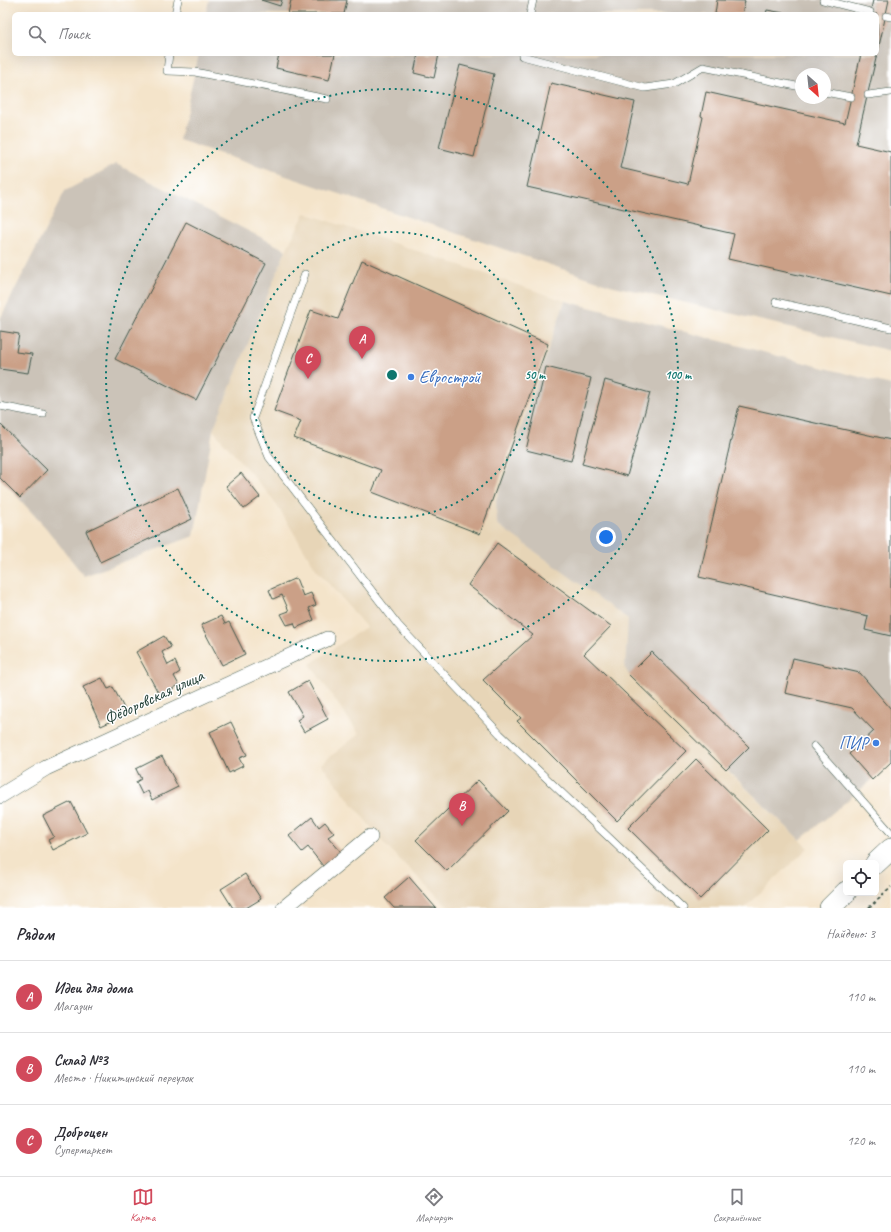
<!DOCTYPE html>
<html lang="ru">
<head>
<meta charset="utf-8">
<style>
	:root { --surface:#fff; --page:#f2f2f3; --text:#2b2b33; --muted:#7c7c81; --line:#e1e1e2; --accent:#d1495b }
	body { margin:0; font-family:Caveat,sans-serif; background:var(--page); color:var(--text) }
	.controls { position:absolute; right:12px; bottom:12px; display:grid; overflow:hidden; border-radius:6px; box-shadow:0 4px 16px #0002 }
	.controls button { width:36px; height:36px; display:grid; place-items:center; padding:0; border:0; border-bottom:1px solid var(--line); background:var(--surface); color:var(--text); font:20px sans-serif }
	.compass { position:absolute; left:795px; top:68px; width:36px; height:36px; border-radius:50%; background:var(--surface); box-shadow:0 4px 16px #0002; rotate:153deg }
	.you { position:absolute; left:606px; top:537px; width:14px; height:14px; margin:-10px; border:3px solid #fff; border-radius:50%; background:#1a73e8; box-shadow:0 0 0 6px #1a73e833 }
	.badge { display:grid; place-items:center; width:26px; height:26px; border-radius:50%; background:var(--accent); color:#fff; font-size:13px; font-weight:700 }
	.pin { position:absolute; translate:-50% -33px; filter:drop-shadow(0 1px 2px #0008) }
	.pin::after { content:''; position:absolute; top:21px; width:14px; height:12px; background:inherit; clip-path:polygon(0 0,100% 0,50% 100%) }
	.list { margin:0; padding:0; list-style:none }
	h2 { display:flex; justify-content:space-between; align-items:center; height:52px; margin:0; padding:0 16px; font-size:17px }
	h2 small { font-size:13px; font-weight:400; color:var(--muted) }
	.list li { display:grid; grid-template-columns:26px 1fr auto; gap:12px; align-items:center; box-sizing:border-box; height:72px; padding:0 16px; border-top:1px solid var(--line) }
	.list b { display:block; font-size:15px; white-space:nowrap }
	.list p { margin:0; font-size:13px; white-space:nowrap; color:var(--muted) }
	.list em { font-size:13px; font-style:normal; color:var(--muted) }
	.icon { flex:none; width:22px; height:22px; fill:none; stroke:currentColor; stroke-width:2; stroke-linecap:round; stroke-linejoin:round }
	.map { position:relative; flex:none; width:891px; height:908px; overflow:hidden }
	.search { position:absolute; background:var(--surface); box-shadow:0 4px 16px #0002; left:12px; right:12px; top:12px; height:44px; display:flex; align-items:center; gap:10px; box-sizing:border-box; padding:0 14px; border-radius:6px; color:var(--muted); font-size:15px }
	.sheet { height:268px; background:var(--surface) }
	nav { display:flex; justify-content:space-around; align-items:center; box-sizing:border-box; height:56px; border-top:1px solid var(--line); background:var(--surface); font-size:11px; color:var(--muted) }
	nav a { display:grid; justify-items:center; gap:2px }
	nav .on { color:var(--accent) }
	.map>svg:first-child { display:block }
</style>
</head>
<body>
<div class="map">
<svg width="891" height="908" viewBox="0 0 891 908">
	<rect width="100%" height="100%" fill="#fff"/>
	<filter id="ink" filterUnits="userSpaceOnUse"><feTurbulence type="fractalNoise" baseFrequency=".025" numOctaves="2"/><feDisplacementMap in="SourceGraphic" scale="8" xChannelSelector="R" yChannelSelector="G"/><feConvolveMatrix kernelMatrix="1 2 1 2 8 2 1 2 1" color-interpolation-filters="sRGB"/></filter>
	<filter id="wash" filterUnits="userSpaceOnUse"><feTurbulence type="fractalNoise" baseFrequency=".012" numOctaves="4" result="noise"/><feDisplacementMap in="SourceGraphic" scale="16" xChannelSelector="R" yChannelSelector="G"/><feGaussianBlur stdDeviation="0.9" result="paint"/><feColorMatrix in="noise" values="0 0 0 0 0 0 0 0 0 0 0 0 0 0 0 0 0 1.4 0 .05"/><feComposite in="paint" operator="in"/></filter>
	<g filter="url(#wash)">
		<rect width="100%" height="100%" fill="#f4e4ca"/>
		<!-- built -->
		<path fill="#e7d5b7" d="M 305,213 L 565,301 L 496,500 L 497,524 L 628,619 L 625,667 L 726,770 L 808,848 L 744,908 L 449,908 L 385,845 L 321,764 L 359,734 L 310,664 L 366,627 L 316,569 L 273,499 L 213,430 L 286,250 Z"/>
		<!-- industrial -->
		<path fill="#cbc3b8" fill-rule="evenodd" d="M 209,0 L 891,0 L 891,351 L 610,285 L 179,140 L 199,54 L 877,54 L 877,14 L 206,14 ZM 801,74 L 825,74 L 825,98 L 801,98 Z
			M 116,164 L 286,250 L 213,430 L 194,536 L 84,576 L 46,528 L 0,478 L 0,319 L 65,191 Z
			M 565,301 L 891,385 L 891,716 L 849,754 L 872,780 L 800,840 L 629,675 L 625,668 L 628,619 L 497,524 L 496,500 Z"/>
		<g id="blocks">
			<!-- building -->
			<path fill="#cba087" d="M 261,0 L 282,0 L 280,6 Z
				M 291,0 L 347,0 L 344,14 L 288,14 Z
				M 717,0 L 745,1 L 742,14 L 715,14 Z
				M 873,0 L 889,0 L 878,51 L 877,14 L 870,14 Z
				M 767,10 L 784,13 L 784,14 L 766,14 Z
				M 279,54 L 335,54 L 329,80 L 276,68 Z
				M 418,54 L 439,54 L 434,78 L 414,73 Z
				M 861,54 L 877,54 L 856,144 L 891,152 L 891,296 L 728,259 L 734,234 L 527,187 L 551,83 L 635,102 L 620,168 L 688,184 L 703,117 L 701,116 L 706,92 L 845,123 Z
				M 460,65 L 494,74 L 474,157 L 439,148 Z
				M 186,222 L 266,263 L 196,400 L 115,359 Z
				M 362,260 L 548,344 L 480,534 L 372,492 L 381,470 L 294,438 L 301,421 L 274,411 L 311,310 L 338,319 Z
				M 0,331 L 19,334 L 16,352 L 32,354 L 28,373 L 0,369 Z
				M 546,367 L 591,378 L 571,461 L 526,450 Z
				M 605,380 L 650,393 L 627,476 L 582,464 Z
				M 739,406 L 891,440 L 891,636 L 865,630 L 868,616 L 699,577 Z
				M 0,424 L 47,470 L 20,498 L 0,478 Z
				M 241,473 L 260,497 L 244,509 L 226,486 Z
				M 178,488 L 192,519 L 100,562 L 86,531 Z
				M 497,543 L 611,626 L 584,654 L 686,751 L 617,821 L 517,721 L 521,718 L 483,680 L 533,635 L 468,585 Z
				M 296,578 L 303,596 L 311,593 L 316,605 L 309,608 L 314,620 L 296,628 L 294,623 L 287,625 L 281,614 L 289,611 L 282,595 L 273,599 L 269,590 Z
				M 221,616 L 225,624 L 229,622 L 245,654 L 222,665 L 201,625 Z
				M 164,636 L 171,647 L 162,652 L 168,665 L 175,661 L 180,672 L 174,676 L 179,685 L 160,696 L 136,652 Z
				M 652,652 L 749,747 L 726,770 L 629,675 Z
				M 793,658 L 860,673 L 891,709 L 891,762 L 872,780 L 849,754 L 874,731 L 852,708 L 785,693 Z
				M 102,678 L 108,689 L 113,687 L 127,714 L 101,726 L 83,687 Z
				M 308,681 L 328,719 L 304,732 L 297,720 L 303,716 L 289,692 Z
				M 231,722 L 247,755 L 239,758 L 243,766 L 229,773 L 210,732 Z
				M 162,756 L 178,787 L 152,800 L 148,791 L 142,794 L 136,782 L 141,779 L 136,769 Z
				M 696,759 L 768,830 L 700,899 L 628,828 Z
				M 478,780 L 508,811 L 447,871 L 416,840 Z
				M 71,802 L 87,833 L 53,850 L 48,840 L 54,837 L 43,816 Z
				M 312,817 L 319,827 L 325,822 L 334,833 L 328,837 L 341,852 L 323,866 L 308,847 L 302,852 L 289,836 Z
				M 245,874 L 261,899 L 246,908 L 233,908 L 221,889 Z
				M 409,877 L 436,908 L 394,908 L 385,898 Z"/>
		</g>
	</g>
	<g filter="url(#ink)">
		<use href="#blocks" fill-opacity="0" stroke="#3f564a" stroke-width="1"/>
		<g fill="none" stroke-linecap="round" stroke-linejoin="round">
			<defs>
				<path id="lane" d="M 823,0 L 870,12
					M 175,14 L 178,0
					M 530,14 L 533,0
					M 886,16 L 891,17
					M 169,54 L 167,71 L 195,72 L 327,99
					M 522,54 L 522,56 L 645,88 L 674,84 L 703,67 L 801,87
					M 825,92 L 851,97
					M 868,95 L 891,92
					M 305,274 L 253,418 L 269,457 L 398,625 L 500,734 L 683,908
					M 776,302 L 891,328
					M 0,406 L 43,414
					M 814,746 L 891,833"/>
				<path id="street" d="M 0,796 L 46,768 L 327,639
					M 284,908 L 370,837"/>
				<path id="secondary" d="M 876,863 L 891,849
					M 830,908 L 846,892"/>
			</defs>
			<!-- lane casing -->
			<use href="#lane" stroke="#3f564a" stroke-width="8"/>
			<!-- street casing -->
			<use href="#street" stroke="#3f564a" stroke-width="16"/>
			<!-- secondary casing -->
			<use href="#secondary" stroke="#3f564a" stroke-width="22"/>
			<!-- path -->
			<path stroke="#3f564a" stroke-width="2.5" stroke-dasharray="3 3" stroke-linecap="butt" d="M 869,908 L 891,887"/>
			<!-- lane -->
			<use href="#lane" stroke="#fff" stroke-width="7"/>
			<!-- street -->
			<use href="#street" stroke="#fff" stroke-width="15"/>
			<!-- secondary -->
			<use href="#secondary" stroke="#fff" stroke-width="21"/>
		</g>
	</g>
	<!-- distance rings -->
	<g fill="none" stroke="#0f766e" stroke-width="2" stroke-dasharray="2 4">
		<circle cx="392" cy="375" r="143"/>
		<circle cx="392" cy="375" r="286"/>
	</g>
	<!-- markers -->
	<g fill="#3f7fe0" stroke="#fff" stroke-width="1.5">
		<circle cx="411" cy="377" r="4"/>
		<circle cx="876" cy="743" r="4"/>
	</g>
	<g text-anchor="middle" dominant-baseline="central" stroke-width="3" stroke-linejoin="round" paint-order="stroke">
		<!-- shop labels -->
		<g font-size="17" fill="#366cbe" stroke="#fff" text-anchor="start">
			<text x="419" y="377">Еврострой</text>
			<text x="868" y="743" text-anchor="end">ПИР</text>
		</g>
		<!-- street labels -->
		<g font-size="17" fill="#1f3d34" stroke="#fff">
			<text transform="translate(154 697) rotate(-25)">Фёдоровская улица</text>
		</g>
	</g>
	<circle cx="392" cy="375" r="6" fill="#0f766e" stroke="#fff" stroke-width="2"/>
	<g font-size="12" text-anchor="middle" font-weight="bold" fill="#0f766e" stroke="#fff" stroke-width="3" stroke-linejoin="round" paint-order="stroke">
		<text x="535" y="379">50 m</text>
		<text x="678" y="379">100 m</text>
	</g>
</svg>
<div class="controls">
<button><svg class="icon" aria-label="locate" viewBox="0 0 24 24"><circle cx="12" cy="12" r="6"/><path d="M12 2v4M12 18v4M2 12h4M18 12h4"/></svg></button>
</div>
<svg class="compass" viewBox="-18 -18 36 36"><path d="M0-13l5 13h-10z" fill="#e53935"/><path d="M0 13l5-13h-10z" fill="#7c7c81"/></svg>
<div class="you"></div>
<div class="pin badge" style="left:362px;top:359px">A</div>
<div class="pin badge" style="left:462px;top:826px">B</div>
<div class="pin badge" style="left:308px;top:379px">C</div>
<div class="search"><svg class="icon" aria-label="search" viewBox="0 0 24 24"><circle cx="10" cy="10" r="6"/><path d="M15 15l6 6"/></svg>Поиск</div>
</div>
<section class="sheet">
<h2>Рядом<small>Найдено: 3</small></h2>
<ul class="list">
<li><span class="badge">A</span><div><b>Идеи для дома</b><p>Магазин</p></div><em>110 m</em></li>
<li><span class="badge">B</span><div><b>Склад №3</b><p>Место · Никитинский переулок</p></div><em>110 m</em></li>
<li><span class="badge">C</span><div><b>Доброцен</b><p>Супермаркет</p></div><em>120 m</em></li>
</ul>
</section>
<nav>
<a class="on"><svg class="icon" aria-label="map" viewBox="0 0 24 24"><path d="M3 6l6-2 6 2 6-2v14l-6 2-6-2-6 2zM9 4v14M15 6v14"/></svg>Карта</a>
<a><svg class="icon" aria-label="directions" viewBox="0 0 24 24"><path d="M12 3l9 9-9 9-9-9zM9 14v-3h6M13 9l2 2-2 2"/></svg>Маршрут</a>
<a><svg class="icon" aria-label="saved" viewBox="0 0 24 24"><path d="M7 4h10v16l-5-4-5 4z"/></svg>Сохранённые</a>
</nav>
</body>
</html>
